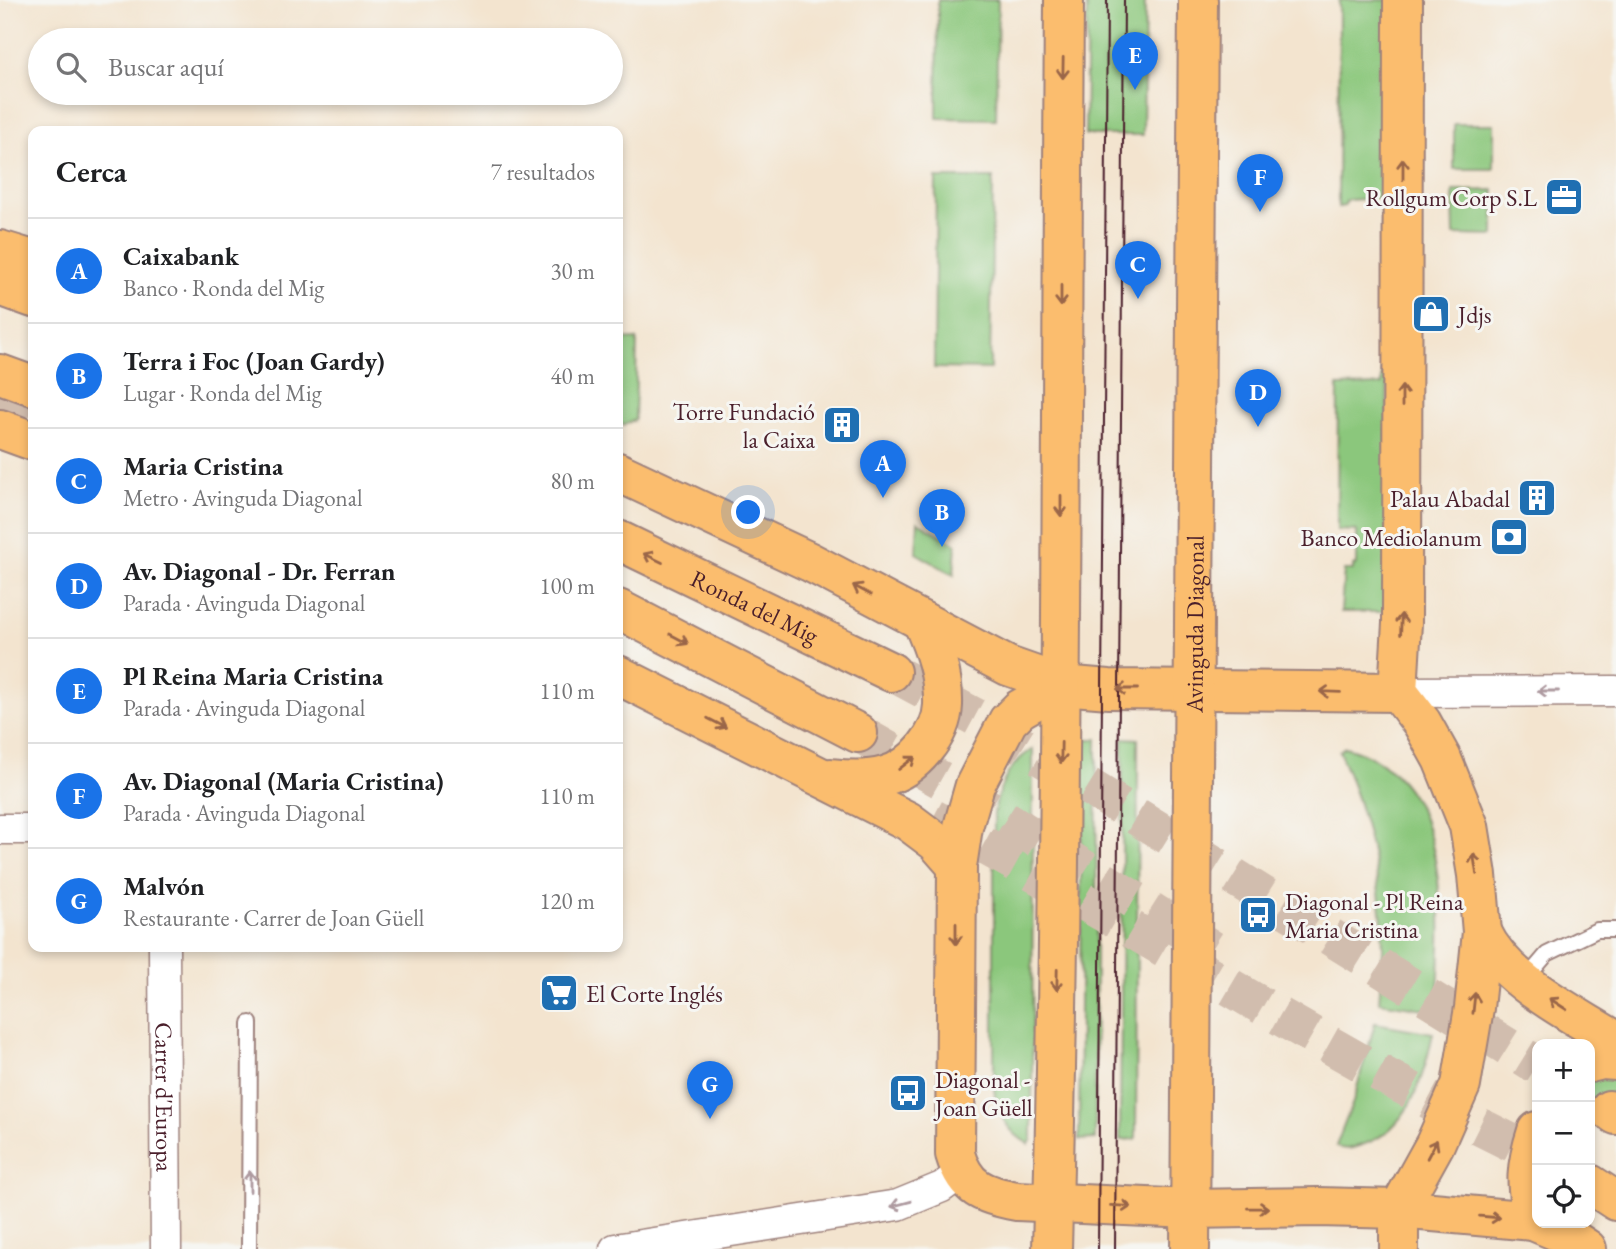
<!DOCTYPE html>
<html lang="es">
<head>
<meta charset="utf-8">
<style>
	:root { --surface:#fff; --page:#f2f2f2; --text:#202124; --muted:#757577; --line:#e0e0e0; --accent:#1a73e8 }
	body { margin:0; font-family:"EB Garamond",serif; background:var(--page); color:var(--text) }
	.controls { position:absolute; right:21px; bottom:21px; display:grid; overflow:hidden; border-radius:14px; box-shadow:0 4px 10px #0003 }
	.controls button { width:63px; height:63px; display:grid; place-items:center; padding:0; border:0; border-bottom:2px solid var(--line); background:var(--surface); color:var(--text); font:35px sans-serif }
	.you { position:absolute; left:749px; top:513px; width:24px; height:24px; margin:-18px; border:5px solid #fff; border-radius:50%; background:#1a73e8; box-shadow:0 0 0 10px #1a73e833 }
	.badge { display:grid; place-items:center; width:46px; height:46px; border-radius:50%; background:var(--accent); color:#fff; font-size:23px; font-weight:700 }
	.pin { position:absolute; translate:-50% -58px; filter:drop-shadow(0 2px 4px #0008) }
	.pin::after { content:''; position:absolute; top:37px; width:24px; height:21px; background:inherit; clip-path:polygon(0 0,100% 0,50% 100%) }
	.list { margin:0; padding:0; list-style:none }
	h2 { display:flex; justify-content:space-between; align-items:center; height:91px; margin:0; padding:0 28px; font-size:30px }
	h2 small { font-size:23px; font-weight:400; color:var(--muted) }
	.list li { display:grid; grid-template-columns:46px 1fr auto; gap:21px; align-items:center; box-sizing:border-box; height:105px; padding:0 28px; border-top:2px solid var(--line) }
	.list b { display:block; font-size:26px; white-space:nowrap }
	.list p { margin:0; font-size:23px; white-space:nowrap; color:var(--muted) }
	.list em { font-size:23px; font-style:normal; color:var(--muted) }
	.icon { flex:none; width:38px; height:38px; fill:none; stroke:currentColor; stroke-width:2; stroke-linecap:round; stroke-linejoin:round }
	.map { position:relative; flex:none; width:1616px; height:1249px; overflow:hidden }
	.search { position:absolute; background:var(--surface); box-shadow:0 4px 10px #0003; left:28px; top:28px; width:595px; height:77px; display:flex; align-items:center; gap:18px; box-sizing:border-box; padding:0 24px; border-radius:38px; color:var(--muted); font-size:26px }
	.panel { position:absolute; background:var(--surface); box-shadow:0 4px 10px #0003; left:28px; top:126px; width:595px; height:826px; border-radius:14px }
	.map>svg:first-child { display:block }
</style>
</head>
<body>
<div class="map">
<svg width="1616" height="1249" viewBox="0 0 1616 1249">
	<rect width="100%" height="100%" fill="#f6f6f2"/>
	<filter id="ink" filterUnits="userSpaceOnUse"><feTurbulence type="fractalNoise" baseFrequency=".0143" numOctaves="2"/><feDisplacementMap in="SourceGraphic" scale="14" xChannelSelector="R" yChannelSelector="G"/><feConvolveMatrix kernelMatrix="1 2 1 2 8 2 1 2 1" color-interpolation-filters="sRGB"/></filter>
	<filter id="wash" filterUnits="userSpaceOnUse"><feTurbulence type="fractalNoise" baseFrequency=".00686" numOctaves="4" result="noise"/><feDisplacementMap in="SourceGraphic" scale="28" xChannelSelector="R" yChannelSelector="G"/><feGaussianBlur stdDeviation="1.57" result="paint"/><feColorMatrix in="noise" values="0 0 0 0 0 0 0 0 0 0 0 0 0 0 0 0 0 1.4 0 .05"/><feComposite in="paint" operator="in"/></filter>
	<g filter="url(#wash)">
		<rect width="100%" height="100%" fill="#f3e4cf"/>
		<!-- green -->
		<path fill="#8bc77c" stroke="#6a7354" stroke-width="2" d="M 938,0 L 998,0 L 996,119 L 937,118 Z
			M 1087,0 L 1145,0 L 1143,135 L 1085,135 Z
			M 1339,0 L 1390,0 L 1386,612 L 1341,612 L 1344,570 L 1353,570 L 1353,566 L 1357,565 L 1357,531 L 1337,530 L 1338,386 L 1382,385 L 1382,198 L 1347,200 L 1344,206 L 1338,207 Z
			M 1454,124 L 1494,124 L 1494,169 L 1454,169 Z
			M 936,178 L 993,178 L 990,369 L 934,368 Z
			M 1494,190 L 1494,236 L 1454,235 L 1453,191 Z
			M 637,339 L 635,420 L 623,425 L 618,423 L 618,340 Z
			M 918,522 L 956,544 L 954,575 L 916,553 Z
			M 1123,738 L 1138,739 L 1136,1139 L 1120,1140 Z
			M 1082,739 L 1097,739 L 1095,1139 L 1079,1140 Z
			M 1345,747 C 1456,775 1442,922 1437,1011 L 1379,1002 C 1380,984 1383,965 1383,947 C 1382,879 1366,813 1339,751 Z
			M 1033,749 L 1032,1139 L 1029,1144 C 1008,1133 996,1112 994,1089 L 994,814 C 998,788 1009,763 1033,749 Z
			M 1375,1023 L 1433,1033 C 1424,1076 1410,1130 1362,1145 C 1353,1148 1344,1151 1336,1146 L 1353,1102 Z
			M 1616,1075 L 1616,1094 L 1590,1121 L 1590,1079 Z"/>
	</g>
	<g filter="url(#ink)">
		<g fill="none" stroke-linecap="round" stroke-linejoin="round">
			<!-- primary-tunnel -->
			<path stroke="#d1bdae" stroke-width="38" stroke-dasharray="38 19" stroke-linecap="butt" d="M 0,392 L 33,420
				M 891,672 L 983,721 L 1537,1065
				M 858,733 L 959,790 L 1212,949
				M 933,818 C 1137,925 1329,1055 1537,1155"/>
			<defs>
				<path id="service" d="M 1524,981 L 1547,954 L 1597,930 L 1616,930
					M 249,1249 L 250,1023"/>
				<g id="minor">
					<path d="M 1398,692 L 1616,691"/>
					<path d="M 0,829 L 33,829"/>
					<path id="s1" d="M 164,947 L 166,1249"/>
					<path d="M 615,1249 L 898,1205 L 942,1187 L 961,1173"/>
				</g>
				<g id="primary">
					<path d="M 0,250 L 33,260"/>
					<path d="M 0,286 L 33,298"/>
					<path d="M 0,374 L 33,386"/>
					<path d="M 0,429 L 33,441"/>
					<path d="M 618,472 L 810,562 L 1008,666 L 1062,685 L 1109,689 L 1398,692"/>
					<path id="s2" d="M 618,540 L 891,672"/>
					<path d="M 618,609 L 858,733"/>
					<path d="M 618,675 L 908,821 L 936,842 L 957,866"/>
					<path d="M 1062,685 L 1020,709 L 1008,721 L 975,785 L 963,827 L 957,866 L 955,1154 C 965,1188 983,1195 1017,1201 L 1190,1209 L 1318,1207 L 1399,1209 L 1533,1221 L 1566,1235 L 1587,1249"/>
					<path d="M 831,778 C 848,780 868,781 885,776 C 914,768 942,735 943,705 C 944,675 934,648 922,621"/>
					<path d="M 1482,932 C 1505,982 1571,1012 1616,1041"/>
					<path d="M 1590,1063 L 1602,1060 L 1616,1061"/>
					<path d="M 1609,1110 L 1616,1115"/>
					<path d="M 1590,1184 L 1616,1201"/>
					<path d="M 1533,1221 C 1525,1183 1525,1168 1537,1131"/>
					<path d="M 1052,1249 C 1063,833 1061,416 1064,0"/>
					<path id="s3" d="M 1190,1249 L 1198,0"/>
					<path d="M 1399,1249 L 1399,1209 L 1435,1144 L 1461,1085 L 1474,1008 L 1482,932 L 1477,875 L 1469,826 L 1442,759 L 1422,723 L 1398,692 L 1402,623 L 1403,0"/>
				</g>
			</defs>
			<!-- service casing -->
			<use href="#service" stroke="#9e827d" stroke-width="18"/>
			<!-- minor casing -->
			<use href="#minor" stroke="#9e827d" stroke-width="33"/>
			<!-- primary casing -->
			<use href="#primary" stroke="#9e827d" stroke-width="42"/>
			<!-- service -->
			<use href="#service" stroke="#fff" stroke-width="14"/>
			<!-- minor -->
			<use href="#minor" stroke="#fff" stroke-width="30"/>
			<!-- primary -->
			<use href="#primary" stroke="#fbbd6e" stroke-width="38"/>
			<!-- tram -->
			<path stroke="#4a1f2b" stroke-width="2" d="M 1098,1249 L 1107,0
				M 1115,1249 L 1124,0"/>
		</g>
		<!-- one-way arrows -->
		<defs><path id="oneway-shaft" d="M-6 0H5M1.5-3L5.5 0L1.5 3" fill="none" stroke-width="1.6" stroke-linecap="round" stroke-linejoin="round" transform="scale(1.75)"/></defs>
		<g stroke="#9a6649">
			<use href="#oneway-shaft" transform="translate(1063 68) rotate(91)"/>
			<use href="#oneway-shaft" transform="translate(1403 169) rotate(-90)"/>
			<use href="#oneway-shaft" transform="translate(1061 296) rotate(90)"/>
			<use href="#oneway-shaft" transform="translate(1402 396) rotate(-90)"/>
			<use href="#oneway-shaft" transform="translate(1061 506) rotate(90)"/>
			<use href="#oneway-shaft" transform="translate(653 558) rotate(-154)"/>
			<use href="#oneway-shaft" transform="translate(862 590) rotate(-152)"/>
			<use href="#oneway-shaft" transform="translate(1401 624) rotate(-88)"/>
			<use href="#oneway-shaft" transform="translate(679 639) rotate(28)"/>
			<use href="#oneway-shaft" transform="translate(1127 689) rotate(-180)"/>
			<use href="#oneway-shaft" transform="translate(1330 692) rotate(-178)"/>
			<use href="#oneway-shaft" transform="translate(717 723) rotate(27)"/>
			<use href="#oneway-shaft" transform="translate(1061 753) rotate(91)"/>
			<use href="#oneway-shaft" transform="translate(907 763) rotate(-38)"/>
			<use href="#oneway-shaft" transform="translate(1475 864) rotate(-99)"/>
			<use href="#oneway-shaft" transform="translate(956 934) rotate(90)"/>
			<use href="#oneway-shaft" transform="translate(1057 980) rotate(91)"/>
			<use href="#oneway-shaft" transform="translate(1474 1003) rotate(-84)"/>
			<use href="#oneway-shaft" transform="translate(1558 1004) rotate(-147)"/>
			<use href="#oneway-shaft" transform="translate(1432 1149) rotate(-62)"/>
			<use href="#oneway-shaft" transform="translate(1121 1206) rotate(3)"/>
			<use href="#oneway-shaft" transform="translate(1258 1208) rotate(-1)"/>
			<use href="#oneway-shaft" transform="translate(1490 1217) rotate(5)"/>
		</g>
		<g stroke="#ae9aa0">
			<use href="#oneway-shaft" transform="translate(1548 691) rotate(180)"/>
			<use href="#oneway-shaft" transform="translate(250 1181) rotate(-90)"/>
			<use href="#oneway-shaft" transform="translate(901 1204) rotate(165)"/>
		</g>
	</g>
	<!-- icons -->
	<defs>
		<symbol id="office-square" viewBox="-11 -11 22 22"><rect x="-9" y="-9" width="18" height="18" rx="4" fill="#1f6fb2" stroke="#f6f6f2"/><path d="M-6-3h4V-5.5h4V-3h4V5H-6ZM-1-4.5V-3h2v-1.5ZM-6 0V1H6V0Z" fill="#fff"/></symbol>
		<symbol id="shop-square" viewBox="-11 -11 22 22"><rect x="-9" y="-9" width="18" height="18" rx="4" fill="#1f6fb2" stroke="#f6f6f2"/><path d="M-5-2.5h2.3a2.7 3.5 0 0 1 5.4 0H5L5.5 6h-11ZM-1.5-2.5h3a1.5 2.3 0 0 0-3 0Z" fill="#fff"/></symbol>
		<symbol id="building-square" viewBox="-11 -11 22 22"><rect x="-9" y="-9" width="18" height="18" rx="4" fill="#1f6fb2" stroke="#f6f6f2"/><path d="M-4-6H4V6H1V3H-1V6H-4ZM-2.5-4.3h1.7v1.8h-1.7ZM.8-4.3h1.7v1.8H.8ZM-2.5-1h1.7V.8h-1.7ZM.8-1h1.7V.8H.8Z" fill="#fff"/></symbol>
		<symbol id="bank-square" viewBox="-11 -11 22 22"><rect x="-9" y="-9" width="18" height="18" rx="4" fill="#1f6fb2" stroke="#f6f6f2"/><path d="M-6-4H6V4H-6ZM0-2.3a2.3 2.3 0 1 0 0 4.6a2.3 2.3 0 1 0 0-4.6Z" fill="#fff"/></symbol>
		<symbol id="bus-square" viewBox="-11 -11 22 22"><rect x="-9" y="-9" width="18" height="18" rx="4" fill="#1f6fb2" stroke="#f6f6f2"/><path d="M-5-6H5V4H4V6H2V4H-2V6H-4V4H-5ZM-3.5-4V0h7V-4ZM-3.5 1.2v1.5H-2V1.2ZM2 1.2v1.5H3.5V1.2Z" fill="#fff"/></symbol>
		<symbol id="supermarket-square" viewBox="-11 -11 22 22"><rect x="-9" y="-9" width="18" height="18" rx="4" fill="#1f6fb2" stroke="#f6f6f2"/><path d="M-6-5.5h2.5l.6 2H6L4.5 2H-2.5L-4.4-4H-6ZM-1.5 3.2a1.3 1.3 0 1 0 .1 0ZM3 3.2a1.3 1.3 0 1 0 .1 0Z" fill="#fff"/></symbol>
	</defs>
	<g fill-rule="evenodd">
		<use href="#office-square" x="1542" y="175" width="44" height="44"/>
		<use href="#shop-square" x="1409" y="292" width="44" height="44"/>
		<use href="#building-square" x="820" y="403" width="44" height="44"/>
		<use href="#building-square" x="1515" y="476" width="44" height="44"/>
		<use href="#bank-square" x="1487" y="515" width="44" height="44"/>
		<use href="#bus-square" x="1236" y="893" width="44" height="44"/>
		<use href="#supermarket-square" x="537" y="971" width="44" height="44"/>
		<use href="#bus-square" x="886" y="1071" width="44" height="44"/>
	</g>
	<g text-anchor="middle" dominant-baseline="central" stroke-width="6" stroke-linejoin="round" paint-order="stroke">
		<!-- poi labels -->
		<g font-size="24" fill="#4a1f2b" stroke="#f6f6f2" text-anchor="end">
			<text x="1537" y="197">Rollgum Corp S.L</text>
			<text x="1458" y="314" text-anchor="start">Jdjs</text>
			<text x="815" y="411">Torre Fundació<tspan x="815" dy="28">la Caixa</tspan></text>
			<text x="1510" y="498">Palau Abadal</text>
			<text x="1482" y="537">Banco Mediolanum</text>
			<text x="1285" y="901" text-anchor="start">Diagonal - Pl Reina<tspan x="1285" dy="28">Maria Cristina</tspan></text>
			<text x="586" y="993" text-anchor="start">El Corte Inglés</text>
			<text x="935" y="1079" text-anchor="start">Diagonal -<tspan x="935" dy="28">Joan Güell</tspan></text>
		</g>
		<!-- street labels -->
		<g font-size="24" fill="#4a1f2b" stroke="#f6f6f2">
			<text stroke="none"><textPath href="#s2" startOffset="152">Ronda del Mig</textPath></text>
			<text stroke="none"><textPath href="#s3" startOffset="625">Avinguda Diagonal</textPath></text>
			<text stroke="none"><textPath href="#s1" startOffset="150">Carrer d'Europa</textPath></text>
		</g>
	</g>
</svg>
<div class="controls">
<button>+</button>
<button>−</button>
<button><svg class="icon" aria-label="locate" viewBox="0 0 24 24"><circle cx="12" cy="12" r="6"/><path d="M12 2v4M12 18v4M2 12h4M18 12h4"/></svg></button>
</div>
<div class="you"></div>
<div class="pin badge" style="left:883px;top:498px">A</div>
<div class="pin badge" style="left:942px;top:547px">B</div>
<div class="pin badge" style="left:1138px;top:299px">C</div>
<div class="pin badge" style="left:1258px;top:427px">D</div>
<div class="pin badge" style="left:1135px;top:90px">E</div>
<div class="pin badge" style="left:1260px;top:212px">F</div>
<div class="pin badge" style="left:710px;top:1119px">G</div>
<div class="search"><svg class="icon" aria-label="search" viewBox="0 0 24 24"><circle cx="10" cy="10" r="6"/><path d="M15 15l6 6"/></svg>Buscar aquí</div>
<section class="panel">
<h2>Cerca<small>7 resultados</small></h2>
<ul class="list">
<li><span class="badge">A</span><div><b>Caixabank</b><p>Banco · Ronda del Mig</p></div><em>30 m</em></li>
<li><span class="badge">B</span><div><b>Terra i Foc (Joan Gardy)</b><p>Lugar · Ronda del Mig</p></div><em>40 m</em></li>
<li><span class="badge">C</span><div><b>Maria Cristina</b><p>Metro · Avinguda Diagonal</p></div><em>80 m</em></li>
<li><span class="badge">D</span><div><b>Av. Diagonal - Dr. Ferran</b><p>Parada · Avinguda Diagonal</p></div><em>100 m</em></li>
<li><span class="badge">E</span><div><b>Pl Reina Maria Cristina</b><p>Parada · Avinguda Diagonal</p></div><em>110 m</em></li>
<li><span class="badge">F</span><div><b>Av. Diagonal (Maria Cristina)</b><p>Parada · Avinguda Diagonal</p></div><em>110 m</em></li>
<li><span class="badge">G</span><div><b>Malvón</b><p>Restaurante · Carrer de Joan Güell</p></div><em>120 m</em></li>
</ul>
</section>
</div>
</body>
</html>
